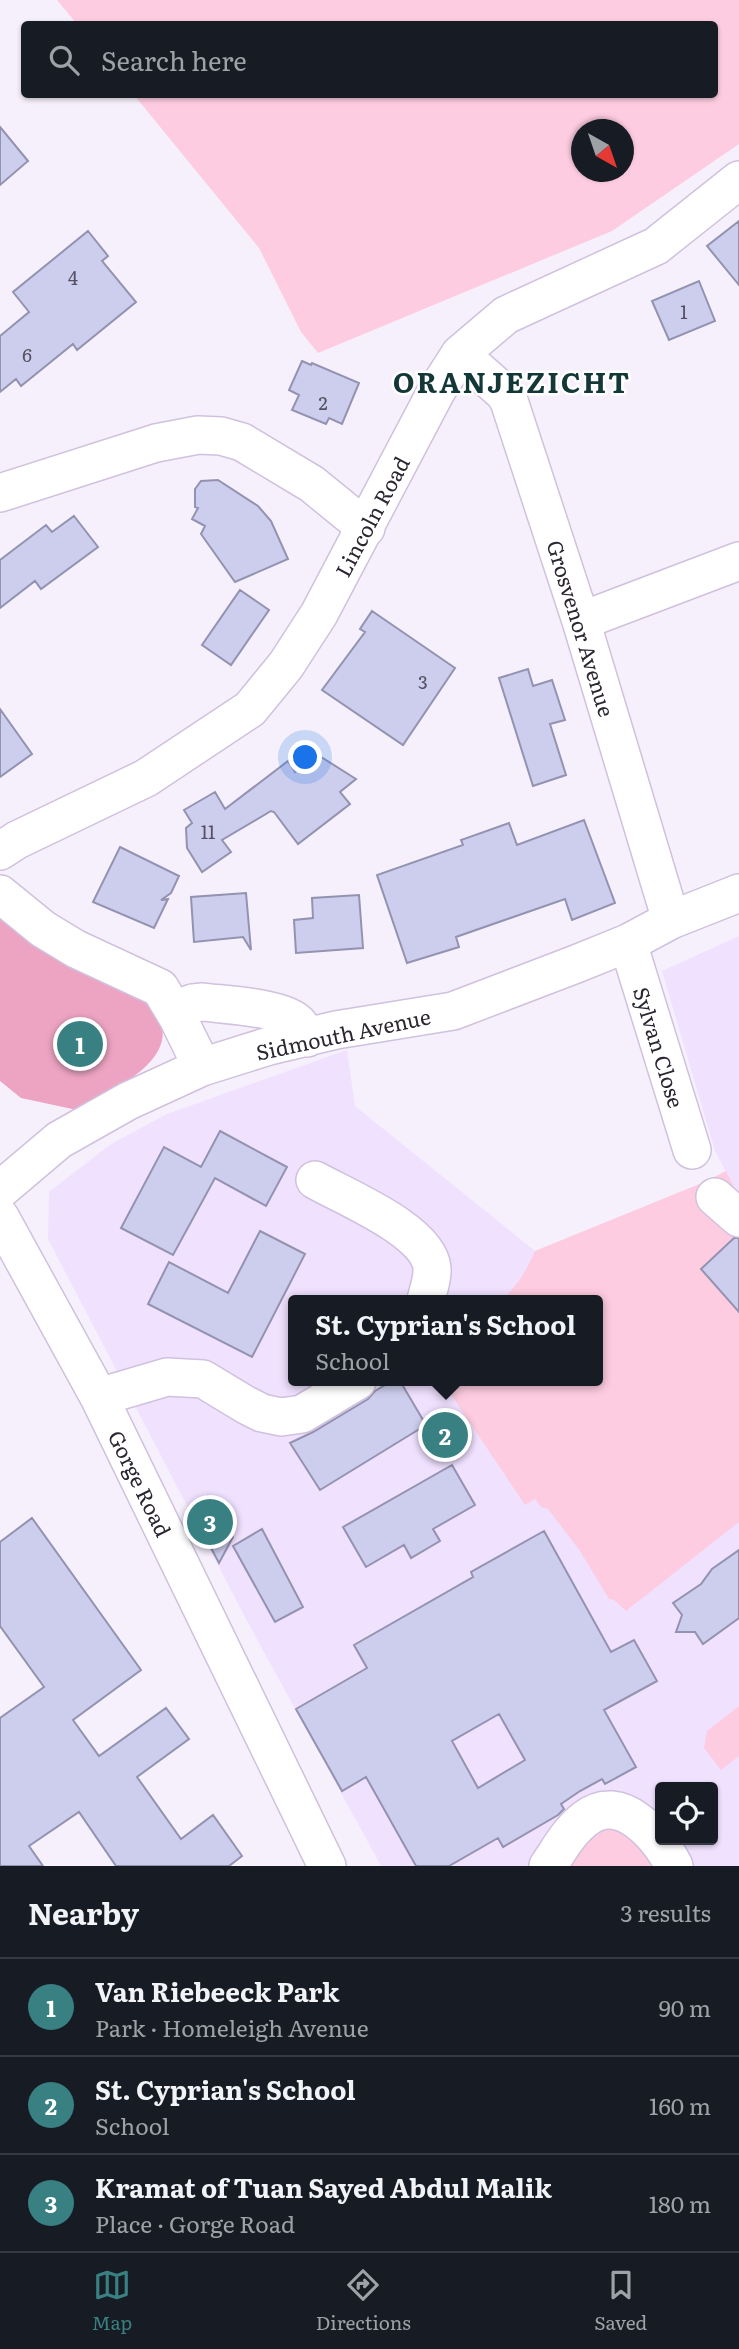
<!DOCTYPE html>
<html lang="en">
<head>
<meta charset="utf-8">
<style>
	:root { --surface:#171b24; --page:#20242c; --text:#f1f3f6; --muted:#9ea1a6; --line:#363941; --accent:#388082 }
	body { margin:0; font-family:Literata,serif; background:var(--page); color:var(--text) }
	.controls { position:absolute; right:21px; bottom:21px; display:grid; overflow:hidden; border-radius:7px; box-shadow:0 2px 5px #0004 }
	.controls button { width:63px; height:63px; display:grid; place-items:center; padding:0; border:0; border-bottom:2px solid var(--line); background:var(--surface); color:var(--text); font:35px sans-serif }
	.compass { position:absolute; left:571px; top:119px; width:63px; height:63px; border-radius:50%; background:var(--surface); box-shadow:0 2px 5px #0004; rotate:140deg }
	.you { position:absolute; left:306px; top:758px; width:24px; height:24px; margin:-18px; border:5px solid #fff; border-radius:50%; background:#1a73e8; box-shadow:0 0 0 10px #1a73e833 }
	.badge { display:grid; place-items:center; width:46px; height:46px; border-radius:50%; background:var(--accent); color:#fff; font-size:23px; font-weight:700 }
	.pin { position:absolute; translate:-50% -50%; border:4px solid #fff; box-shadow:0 2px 7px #0006 }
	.popup { position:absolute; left:288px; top:1295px; width:315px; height:91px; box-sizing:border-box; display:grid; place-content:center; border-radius:7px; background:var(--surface); filter:drop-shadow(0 2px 5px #0005); font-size:23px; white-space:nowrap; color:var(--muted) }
	.popup b { font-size:26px; color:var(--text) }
	.popup::after { content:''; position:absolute; left:50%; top:100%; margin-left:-14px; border:14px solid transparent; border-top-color:var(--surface) }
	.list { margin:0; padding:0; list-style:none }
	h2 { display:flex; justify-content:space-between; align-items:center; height:91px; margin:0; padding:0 28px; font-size:30px }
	h2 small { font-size:23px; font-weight:400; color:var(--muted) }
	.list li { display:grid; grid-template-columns:46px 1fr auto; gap:21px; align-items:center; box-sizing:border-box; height:98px; padding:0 28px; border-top:2px solid var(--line) }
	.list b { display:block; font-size:26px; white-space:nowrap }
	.list p { margin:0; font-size:23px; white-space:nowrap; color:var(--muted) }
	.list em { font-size:23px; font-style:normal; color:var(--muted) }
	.icon { flex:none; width:38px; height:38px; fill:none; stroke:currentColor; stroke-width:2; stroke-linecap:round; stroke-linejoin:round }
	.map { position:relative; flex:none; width:739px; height:1866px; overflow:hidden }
	.search { position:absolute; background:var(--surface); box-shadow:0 2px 5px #0004; left:21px; right:21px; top:21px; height:77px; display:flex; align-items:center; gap:18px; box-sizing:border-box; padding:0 24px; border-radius:7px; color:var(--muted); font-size:26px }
	.sheet { height:385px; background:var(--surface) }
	nav { display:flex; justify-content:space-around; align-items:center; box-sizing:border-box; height:98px; border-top:2px solid var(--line); background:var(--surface); font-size:19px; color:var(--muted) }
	nav a { display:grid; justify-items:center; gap:4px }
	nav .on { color:var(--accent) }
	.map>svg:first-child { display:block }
</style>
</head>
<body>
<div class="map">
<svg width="739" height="1866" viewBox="0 0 739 1866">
	<rect width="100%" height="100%" fill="#f6f0fc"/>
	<!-- built -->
	<path fill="#f0e1ff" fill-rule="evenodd" d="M 739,936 L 739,1866 L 381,1866 L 246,1619 L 48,1239 L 49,1192 L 111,1144 L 167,1114 L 347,1050 L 355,1106 L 535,1251 L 702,1183 L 726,1172 L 715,1151 L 662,971 ZM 293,1300 L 597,1300 L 597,1381 L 293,1381 ZM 660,1787 L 713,1787 L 713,1840 L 660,1840 Z"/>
	<!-- green -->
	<path fill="#fecce0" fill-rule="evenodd" d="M 57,0 L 739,0 L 739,144 L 612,231 L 318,353 L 301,332 L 259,248 L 134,95 L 714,94 L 714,24 L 77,24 ZM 582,130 L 624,130 L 624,172 L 582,172 Z
		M 726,1171 L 739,1197 L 739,1522 L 626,1611 L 614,1600 L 609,1599 L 580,1551 L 548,1509 L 541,1507 L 535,1499 L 525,1505 L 442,1381 L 597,1381 L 597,1300 L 502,1300 C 517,1286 527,1270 535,1251 L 702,1183 Z
		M 739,1706 L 739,1756 L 721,1770 L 704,1748 L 707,1731 Z
		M 614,1826 L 654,1856 L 650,1866 L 568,1866 L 591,1837 Z"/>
	<!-- forest -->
	<path fill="#eda4c3" d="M 0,910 L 142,995 C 146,1000 152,1006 156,1012 C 186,1060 108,1092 77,1110 L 21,1098 L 0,1081 Z"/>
	<!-- building -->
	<path fill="#cdcded" stroke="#9392b0" stroke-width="2" fill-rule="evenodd" d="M 0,127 L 28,161 L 0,185 Z
		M 739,221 L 739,285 L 707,246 Z
		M 88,231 L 108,256 L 102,261 L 136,302 L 77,350 L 73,344 L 21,386 L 16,379 L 0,392 L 0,336 L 29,312 L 13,292 Z
		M 699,281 L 715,321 L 669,340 L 652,301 Z
		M 302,361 L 311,365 L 312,363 L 359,383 L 342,424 L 329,418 L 326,424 L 292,410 L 299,395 L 289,390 Z
		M 218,480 L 258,506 L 271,521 L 288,559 L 235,582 L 201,534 L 205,526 L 192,519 L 198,508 L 195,507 L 195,489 L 201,481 Z
		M 74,516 L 98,547 L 41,589 L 35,581 L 0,608 L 0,560 L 46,525 L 52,532 Z
		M 240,590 L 269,610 L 231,665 L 202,645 Z
		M 372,611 L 455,668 L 403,745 L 322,690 L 365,632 L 360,629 Z
		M 528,669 L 533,686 L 552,680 L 565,720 L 550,724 L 566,775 L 533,786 L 499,678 Z
		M 0,709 L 32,754 L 0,777 Z
		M 318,755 L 356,779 L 340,792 L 350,804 L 298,844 L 274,812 L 271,811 L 222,840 L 231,852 L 202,872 L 187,848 L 186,828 L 192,823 L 184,810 L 215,792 L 225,809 L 288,761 L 295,772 Z
		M 584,820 L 615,903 L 572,920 L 565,899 L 456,937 L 459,947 L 407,963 L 377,875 L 463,845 L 461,840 L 509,823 L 517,845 Z
		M 120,847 L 179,876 L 171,893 L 161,900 L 168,899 L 154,928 L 93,902 Z
		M 246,893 L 251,950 L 243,937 L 194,942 L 191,897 Z
		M 359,895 L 363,948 L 296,953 L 294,920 L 313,918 L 312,898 Z
		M 220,1131 L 287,1167 L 266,1206 L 215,1178 L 173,1255 L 121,1228 L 164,1147 L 201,1167 Z
		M 260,1231 L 305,1254 L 252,1357 L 148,1304 L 169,1262 L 228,1293 Z
		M 734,1238 L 739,1238 L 739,1312 L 701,1269 Z
		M 392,1381 L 400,1381 L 426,1425 L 320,1490 L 290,1443 L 313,1432 L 368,1399 L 375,1391 Z
		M 452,1465 L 475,1505 L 433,1529 L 440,1541 L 411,1558 L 404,1545 L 366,1567 L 343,1527 Z
		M 208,1496 L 233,1537 L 219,1563 L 189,1507 Z
		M 32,1518 L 141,1670 L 73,1720 L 99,1756 L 166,1708 L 189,1739 L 137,1777 L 181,1839 L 213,1815 L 242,1856 L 229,1866 L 116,1866 L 79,1812 L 29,1846 L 43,1866 L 0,1866 L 0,1718 L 44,1687 L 0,1626 L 0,1542 Z
		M 262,1529 L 303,1607 L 275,1622 L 233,1546 Z
		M 544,1531 L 611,1652 L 634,1640 L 657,1681 L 604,1710 L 636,1767 L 605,1784 L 602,1779 L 580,1791 L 561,1804 L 564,1809 L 558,1815 L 503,1847 L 498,1838 L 449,1866 L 416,1866 L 366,1777 L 342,1791 L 296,1709 L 367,1668 L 354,1645 L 473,1577 L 471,1572 ZM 499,1714 L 525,1760 L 478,1788 L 452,1741 Z
		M 739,1550 L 739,1618 L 703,1644 L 695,1632 L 676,1632 L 682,1615 L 673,1603 L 701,1584 L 712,1569 Z"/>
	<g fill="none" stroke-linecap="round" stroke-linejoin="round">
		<defs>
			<path id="minor" d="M 460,354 L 504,393 L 509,401 L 581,621 L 671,920
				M 0,493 L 156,443 L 198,435 L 221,436 L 242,442 L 312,484 L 366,528
				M 581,621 L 739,561
				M 0,851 L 17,840 L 146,778 L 250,709 L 286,665 L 319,614 L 437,390 L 460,354 L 506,315 L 656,246 L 739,180
				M 0,894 L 43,929 L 76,949 L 160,988 L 178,1018 L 202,1067
				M 628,943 L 692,1150
				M 173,1010 L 193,1003 L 203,1002 C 225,1005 283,1007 298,1023 C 302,1027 304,1033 307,1038
				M 315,1180 C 345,1197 429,1231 432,1268 C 433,1278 428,1291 426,1300
				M 0,1190 L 59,1140 L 128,1101 L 202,1067 L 269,1046 L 336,1030 L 453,1011 L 576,964 L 628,943 L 671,920 L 739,893
				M 715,1197 L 739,1218
				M 0,1217 L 99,1397 L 327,1866
				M 99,1397 L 167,1377 L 203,1379 L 246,1405 L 262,1413 L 281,1417 L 302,1414 L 357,1381
				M 548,1866 C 559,1850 569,1831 585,1819 C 621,1790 659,1837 674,1866"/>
		</defs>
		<!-- minor casing -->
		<use href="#minor" stroke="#d0c1de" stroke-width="40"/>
		<!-- minor -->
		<use href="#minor" stroke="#fff" stroke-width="37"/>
	</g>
	<g text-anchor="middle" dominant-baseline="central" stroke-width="5" stroke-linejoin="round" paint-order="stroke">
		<!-- number labels -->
		<g font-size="18" fill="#545061">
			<text x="73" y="277">4</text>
			<text x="684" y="311">1</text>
			<text x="27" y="354">6</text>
			<text x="323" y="402">2</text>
			<text x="423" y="681">3</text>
			<text x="208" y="831">11</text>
		</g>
		<!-- street labels -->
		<g font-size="21" fill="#2c2632" stroke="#fff">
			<text transform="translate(371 516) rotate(-62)">Lincoln Road</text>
			<text transform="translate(582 628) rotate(73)">Grosvenor Avenue</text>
			<text transform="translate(343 1033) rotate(-12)">Sidmouth Avenue</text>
			<text transform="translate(660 1047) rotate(73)">Sylvan Close</text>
			<text transform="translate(141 1483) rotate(64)">Gorge Road</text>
		</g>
		<!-- district labels -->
		<g font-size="28" font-weight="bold" letter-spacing="2" fill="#143738" stroke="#fff">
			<text x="512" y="381">ORANJEZICHT</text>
		</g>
	</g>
</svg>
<div class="controls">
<button><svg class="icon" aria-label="locate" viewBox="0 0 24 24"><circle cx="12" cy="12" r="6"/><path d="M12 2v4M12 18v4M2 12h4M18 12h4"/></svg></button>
</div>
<svg class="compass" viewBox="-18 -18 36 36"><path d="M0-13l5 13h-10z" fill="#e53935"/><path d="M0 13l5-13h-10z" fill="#9ea1a6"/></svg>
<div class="you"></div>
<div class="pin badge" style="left:80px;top:1044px">1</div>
<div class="pin badge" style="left:445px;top:1435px">2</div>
<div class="popup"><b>St. Cyprian's School</b>School</div>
<div class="pin badge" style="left:210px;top:1522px">3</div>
<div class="search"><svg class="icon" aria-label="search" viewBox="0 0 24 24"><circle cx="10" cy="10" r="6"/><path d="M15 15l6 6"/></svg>Search here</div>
</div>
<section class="sheet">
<h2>Nearby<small>3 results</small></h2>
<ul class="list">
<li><span class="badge">1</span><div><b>Van Riebeeck Park</b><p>Park · Homeleigh Avenue</p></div><em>90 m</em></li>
<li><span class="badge">2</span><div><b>St. Cyprian's School</b><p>School</p></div><em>160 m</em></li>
<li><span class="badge">3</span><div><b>Kramat of Tuan Sayed Abdul Malik</b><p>Place · Gorge Road</p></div><em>180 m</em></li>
</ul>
</section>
<nav>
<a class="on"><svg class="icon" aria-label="map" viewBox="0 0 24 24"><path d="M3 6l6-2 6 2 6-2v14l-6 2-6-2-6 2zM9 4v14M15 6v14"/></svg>Map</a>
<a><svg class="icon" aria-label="directions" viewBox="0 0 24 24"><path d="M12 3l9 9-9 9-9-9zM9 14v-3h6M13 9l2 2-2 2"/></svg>Directions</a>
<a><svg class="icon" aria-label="saved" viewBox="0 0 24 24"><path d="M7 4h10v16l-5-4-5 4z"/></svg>Saved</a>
</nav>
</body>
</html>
